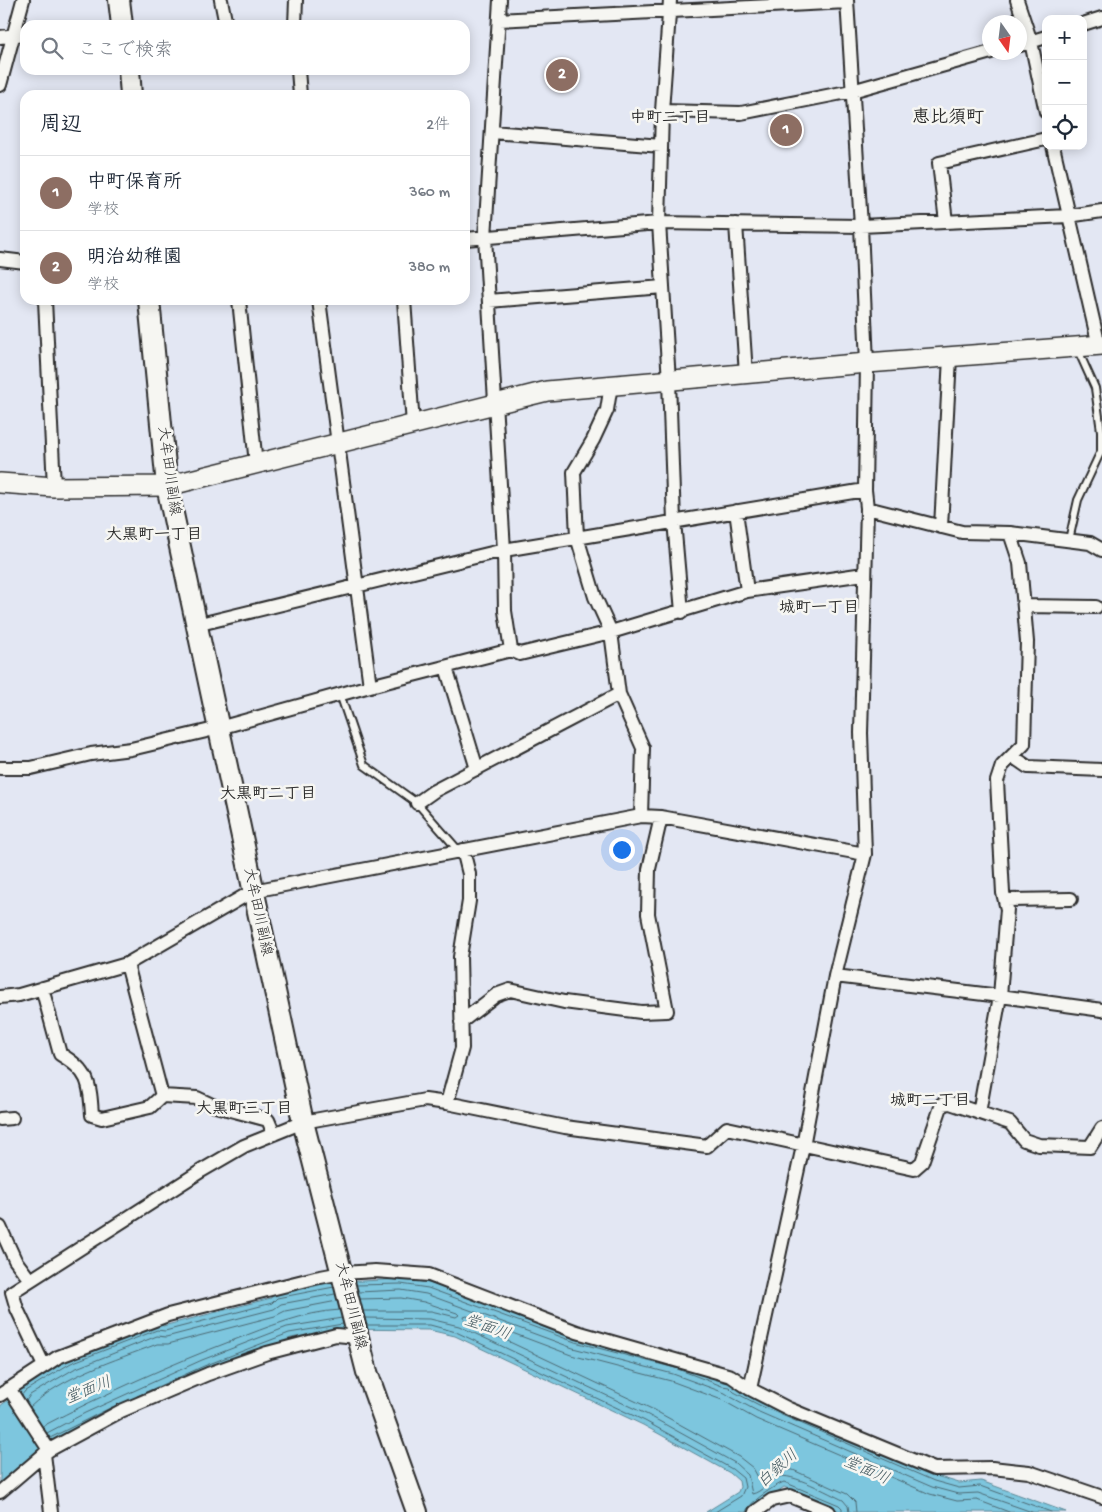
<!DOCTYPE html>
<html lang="ja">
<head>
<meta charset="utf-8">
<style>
	:root { --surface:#fff; --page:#f6f6f7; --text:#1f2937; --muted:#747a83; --line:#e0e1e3; --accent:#c8321e }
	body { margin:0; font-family:"Gochi Hand","Klee One",sans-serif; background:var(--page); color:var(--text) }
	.controls { position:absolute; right:15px; top:15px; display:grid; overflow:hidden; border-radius:10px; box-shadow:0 2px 12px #0003 }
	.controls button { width:45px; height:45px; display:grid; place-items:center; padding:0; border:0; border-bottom:1px solid var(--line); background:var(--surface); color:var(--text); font:25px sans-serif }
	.compass { position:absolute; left:982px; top:15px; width:45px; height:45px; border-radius:50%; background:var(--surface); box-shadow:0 2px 12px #0003; rotate:166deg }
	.you { position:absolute; left:621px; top:849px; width:18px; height:18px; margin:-12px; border:4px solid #fff; border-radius:50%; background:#1a73e8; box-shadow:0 0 0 8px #1a73e833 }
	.badge { display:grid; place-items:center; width:32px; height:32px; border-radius:50%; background:var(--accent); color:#fff; font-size:16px; font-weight:700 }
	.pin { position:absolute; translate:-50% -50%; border:2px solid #fff; box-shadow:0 1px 5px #0006 }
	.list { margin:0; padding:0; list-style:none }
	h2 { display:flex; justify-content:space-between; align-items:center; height:65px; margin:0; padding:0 20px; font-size:21px }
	h2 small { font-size:16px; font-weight:400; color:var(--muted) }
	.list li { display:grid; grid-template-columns:32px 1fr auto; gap:15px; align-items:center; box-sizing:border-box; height:75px; padding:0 20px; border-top:1px solid var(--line) }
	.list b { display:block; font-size:19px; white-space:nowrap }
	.list p { margin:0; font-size:16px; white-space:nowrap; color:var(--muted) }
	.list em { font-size:16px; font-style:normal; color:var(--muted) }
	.icon { flex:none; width:28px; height:28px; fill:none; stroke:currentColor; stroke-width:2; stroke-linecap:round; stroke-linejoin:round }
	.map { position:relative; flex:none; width:1102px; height:1512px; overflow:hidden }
	.search { position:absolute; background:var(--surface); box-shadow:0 2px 12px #0003; left:20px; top:20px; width:450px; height:55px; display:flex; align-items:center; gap:12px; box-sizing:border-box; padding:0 18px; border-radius:15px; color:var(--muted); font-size:19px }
	.panel { position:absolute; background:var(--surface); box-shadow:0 2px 12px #0003; left:20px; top:90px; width:450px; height:215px; border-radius:15px }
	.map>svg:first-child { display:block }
</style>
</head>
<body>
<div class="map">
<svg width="1102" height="1512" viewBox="0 0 1102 1512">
	<rect width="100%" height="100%" fill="#e3e7f3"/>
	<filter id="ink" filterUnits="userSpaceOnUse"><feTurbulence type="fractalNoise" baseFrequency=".02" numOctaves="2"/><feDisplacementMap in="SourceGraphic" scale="10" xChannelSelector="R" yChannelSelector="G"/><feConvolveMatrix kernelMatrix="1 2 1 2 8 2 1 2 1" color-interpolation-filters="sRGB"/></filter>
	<g filter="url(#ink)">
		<!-- water -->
		<path fill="#7dc6de" stroke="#5c8896" d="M 402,1279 L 429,1283 L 676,1364 L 724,1381 L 732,1382 L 736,1388 L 763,1402 L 936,1476 L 959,1483 L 981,1481 L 1066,1512 L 842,1512 L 784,1487 L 748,1512 L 706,1512 L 738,1492 L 740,1487 L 739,1481 L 730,1473 L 643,1425 L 455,1336 L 429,1330 L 338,1329 L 291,1338 L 206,1371 L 50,1444 L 0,1484 L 0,1406 L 19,1392 L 20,1388 L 69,1358 L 159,1323 L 163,1326 L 271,1298 L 273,1294 L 323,1283 Z"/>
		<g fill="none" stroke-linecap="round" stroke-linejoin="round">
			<!-- shore -->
			<path stroke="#4c6973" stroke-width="1" d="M 356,1285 L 401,1284 L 428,1288 L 575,1342 L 675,1368 L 722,1386 L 729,1387 L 734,1392 L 761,1406 L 934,1481 L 959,1488 L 980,1486 L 1051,1512
				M 358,1292 L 401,1290 L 426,1294 L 573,1348 L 673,1374 L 725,1393 L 731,1397 L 759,1412 L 932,1487 L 958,1494 L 978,1493 L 1032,1512
				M 360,1299 L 401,1298 L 424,1302 L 457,1313 L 459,1315 L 456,1317 L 431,1311 L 363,1311
				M 365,1318 L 430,1319 L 459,1326 L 648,1415 L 735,1463 L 748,1475 L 752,1494 C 762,1492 769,1481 778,1477 C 791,1472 830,1494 843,1500 L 848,1506 L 849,1512
				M 366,1325 L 430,1325 L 456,1332 L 645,1421 L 732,1469 L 743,1478 L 745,1487 L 741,1496 L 715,1512
				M 22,1395 L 25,1391 L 71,1363 L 157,1330 L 165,1331 L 272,1303 L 277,1298 L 334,1287
				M 137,1396 L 204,1366 L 289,1333 L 343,1324
				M 26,1401 L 30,1395 L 74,1369 L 157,1336 L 166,1337 L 274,1309 L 281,1304 L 335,1294
				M 30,1407 C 64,1375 114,1361 157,1344 L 168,1344 L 275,1316 L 285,1311 L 337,1301
				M 43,1426 C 104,1394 169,1365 234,1340 C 268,1327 303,1312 340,1310
				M 47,1433 L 85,1413 L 202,1360 L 287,1327 L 342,1318
				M 50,1438 L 112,1407
				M 746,1512 C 747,1504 775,1485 784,1482 L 839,1505 L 842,1508 L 842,1512
				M 856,1512 L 855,1502 L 847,1494 L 793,1470 L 780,1469 L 759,1479 L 753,1468 L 739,1457 L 652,1409 L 465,1321 L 464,1317 L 467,1316 L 571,1355 L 671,1381 L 722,1400 L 756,1419 L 930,1494 L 957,1501 L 977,1500 L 1009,1512"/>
			<defs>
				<path id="lane" d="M 1069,540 L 1078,500 L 1101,451 L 1101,431 L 1095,388 L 1077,348
					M 340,694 L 364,765 L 417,803 L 459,851"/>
				<path id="street" d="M 221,0 L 226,25
					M 500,0 L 485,237 L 504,550 L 505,611 L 511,650
					M 670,0 L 662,111 L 659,223 L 669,381 L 674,521 L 682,612
					M 1017,0 L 1031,42 L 1046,112
					M 499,20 L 847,2
					M 1083,24 L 1102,18
					M 295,25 L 296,0
					M 0,37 L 25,34
					M 1020,45 L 1046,37
					M 298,70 L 300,95
					M 0,85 L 23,0
					M 662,111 L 741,113 L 852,91 L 991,52
					M 492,132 L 661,146
					M 1053,146 L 1099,346
					M 946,222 L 939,163 L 1046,139
					M 736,224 L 746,374
					M 465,239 L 659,223 L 861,226 L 1068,216 L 1102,211
					M 0,259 L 25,262
					M 45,300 L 54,487
					M 239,300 L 256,464
					M 319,300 L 370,686
					M 404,300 L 413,425
					M 489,301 L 663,287
					M 611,385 L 607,410 L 593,440 L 574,472 L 577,537 L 595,597 L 611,632 L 619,694 L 643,748 L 641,816
					M 867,508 L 962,532 L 1010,533 L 1090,543 L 1102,550
					M 736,511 L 747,591
					M 941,527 L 950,357
					M 1024,606 L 1096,607
					M 196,625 L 504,550 L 865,490
					M 446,667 L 477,769
					M 1012,756 L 1028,767 L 1102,770
					M 0,768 L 31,768 L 91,754 L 131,749 L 219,728 L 370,686 L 511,650 L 520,654 L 611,632 L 747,591 L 864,574
					M 417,803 L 434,791 L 619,694
					M 1005,900 L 1071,899
					M 127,964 L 162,1096
					M 835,976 L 1000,996 L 1102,1010
					M 42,988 L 60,1054 C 89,1071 90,1083 92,1115 L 102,1118 L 150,1107 L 162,1096 L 197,1098 L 212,1105 L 268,1120 L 274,1134
					M 0,997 L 19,995 L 127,964 L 253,891 L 641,816 L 661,817 L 865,854
					M 461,1022 L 496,995 L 510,990 L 564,1002 L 641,1012 L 667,1011 L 648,914 L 649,869 L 661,817
					M 447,1103 L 462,1048 L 460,957 L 469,901 L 469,874 L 463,850
					M 979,1113 L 1000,996 L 1007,909 L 1003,893 L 997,781 L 1002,766 L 1024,744 L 1027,642 L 1020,563 L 1010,533
					M 0,1119 L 12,1118
					M 0,1227 L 15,1260 L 30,1280
					M 44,1366 L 17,1309 L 12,1292 L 201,1171 L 244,1146 L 303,1122 L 425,1100 L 447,1103 L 565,1127 L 707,1146 L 727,1128 L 914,1169 L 922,1162 L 942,1104 L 950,1103 L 1010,1123 L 1024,1140 L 1039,1145 L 1090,1147 L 1102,1128
					M 8,1389 L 12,1393 L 49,1450
					M 750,1389 L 803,1146 L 835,976 L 865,854 L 861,733 L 867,508 L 865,490 L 867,363 L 861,226 L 847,0
					M 0,1395 L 58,1357 L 168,1315 L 315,1278 L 342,1273 L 375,1271 L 429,1275 L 577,1332 L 731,1376 L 750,1389 L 789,1409 L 934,1469 L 992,1468 L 1029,1472 L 1102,1497
					M 44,1454 L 51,1512
					M 0,1492 L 49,1450 L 121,1411 L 208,1374 L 267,1353 L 336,1335 L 357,1337
					M 755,1512 L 772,1500 L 790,1496 L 829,1512"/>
				<path id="secondary" d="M 0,483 L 54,487 L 167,486 L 547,391 L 867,363 L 1102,345"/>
				<path id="primary" d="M 119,0 L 122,25
					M 129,70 L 131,95
					M 149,300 L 167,486 L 303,1122 L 367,1372 L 417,1512"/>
			</defs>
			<!-- lane casing -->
			<use href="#lane" stroke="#2b2b2b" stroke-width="10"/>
			<!-- street casing -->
			<use href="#street" stroke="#2b2b2b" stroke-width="16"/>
			<!-- secondary casing -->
			<use href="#secondary" stroke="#2b2b2b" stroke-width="22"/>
			<!-- primary casing -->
			<use href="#primary" stroke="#2b2b2b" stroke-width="24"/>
			<!-- lane -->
			<use href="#lane" stroke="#f6f6f2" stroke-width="6"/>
			<!-- street -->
			<use href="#street" stroke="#f6f6f2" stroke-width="12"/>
			<!-- secondary -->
			<use href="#secondary" stroke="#f6f6f2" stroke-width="19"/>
			<!-- primary -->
			<use href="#primary" stroke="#f6f6f2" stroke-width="20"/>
		</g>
	</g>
	<g text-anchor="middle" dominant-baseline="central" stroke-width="5" stroke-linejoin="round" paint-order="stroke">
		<!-- street labels -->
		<g font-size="15" fill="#2b2b2b" stroke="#f6f6f2">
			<text transform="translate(168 471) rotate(82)">大牟田川副線</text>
			<text transform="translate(257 912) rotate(78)">大牟田川副線</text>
			<text transform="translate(350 1306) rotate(76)">大牟田川副線</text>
		</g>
		<!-- neighbourhood labels -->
		<g font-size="16" font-weight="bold" fill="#2b2b2b" stroke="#f6f6f2">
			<text x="670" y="119">中町二丁目</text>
			<text x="154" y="536">大黒町一丁目</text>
			<text x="819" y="609">城町一丁目</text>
			<text x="268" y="795">大黒町二丁目</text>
			<text x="930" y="1102">城町二丁目</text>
			<text x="244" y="1110">大黒町三丁目</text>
		</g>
		<!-- water labels -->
		<g font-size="16" font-style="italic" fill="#445a61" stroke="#f6f6f2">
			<text transform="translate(487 1329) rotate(19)">堂面川</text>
			<text transform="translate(89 1392) rotate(-22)">堂面川</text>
			<text transform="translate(779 1470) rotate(-42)">白銀川</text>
			<text transform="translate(866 1472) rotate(24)">堂面川</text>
		</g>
		<!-- quarter labels -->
		<g font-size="18" font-weight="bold" fill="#2b2b2b" stroke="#f6f6f2">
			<text x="948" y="118">恵比須町</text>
		</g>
	</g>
</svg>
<div class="controls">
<button>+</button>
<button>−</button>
<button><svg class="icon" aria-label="locate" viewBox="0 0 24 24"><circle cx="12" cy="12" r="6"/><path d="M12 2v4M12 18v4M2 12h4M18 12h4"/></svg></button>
</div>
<svg class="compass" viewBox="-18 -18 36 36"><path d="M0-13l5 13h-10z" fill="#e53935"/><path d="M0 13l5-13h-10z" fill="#747a83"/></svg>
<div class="you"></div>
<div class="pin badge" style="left:786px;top:130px;background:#8d6e63">1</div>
<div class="pin badge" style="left:562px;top:75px;background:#8d6e63">2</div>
<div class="search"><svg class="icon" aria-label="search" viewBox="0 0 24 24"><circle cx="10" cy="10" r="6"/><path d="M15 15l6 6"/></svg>ここで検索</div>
<section class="panel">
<h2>周辺<small>2件</small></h2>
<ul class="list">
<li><span class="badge" style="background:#8d6e63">1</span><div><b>中町保育所</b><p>学校</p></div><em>360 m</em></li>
<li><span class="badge" style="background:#8d6e63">2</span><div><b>明治幼稚園</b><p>学校</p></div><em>380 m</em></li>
</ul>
</section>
</div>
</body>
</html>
